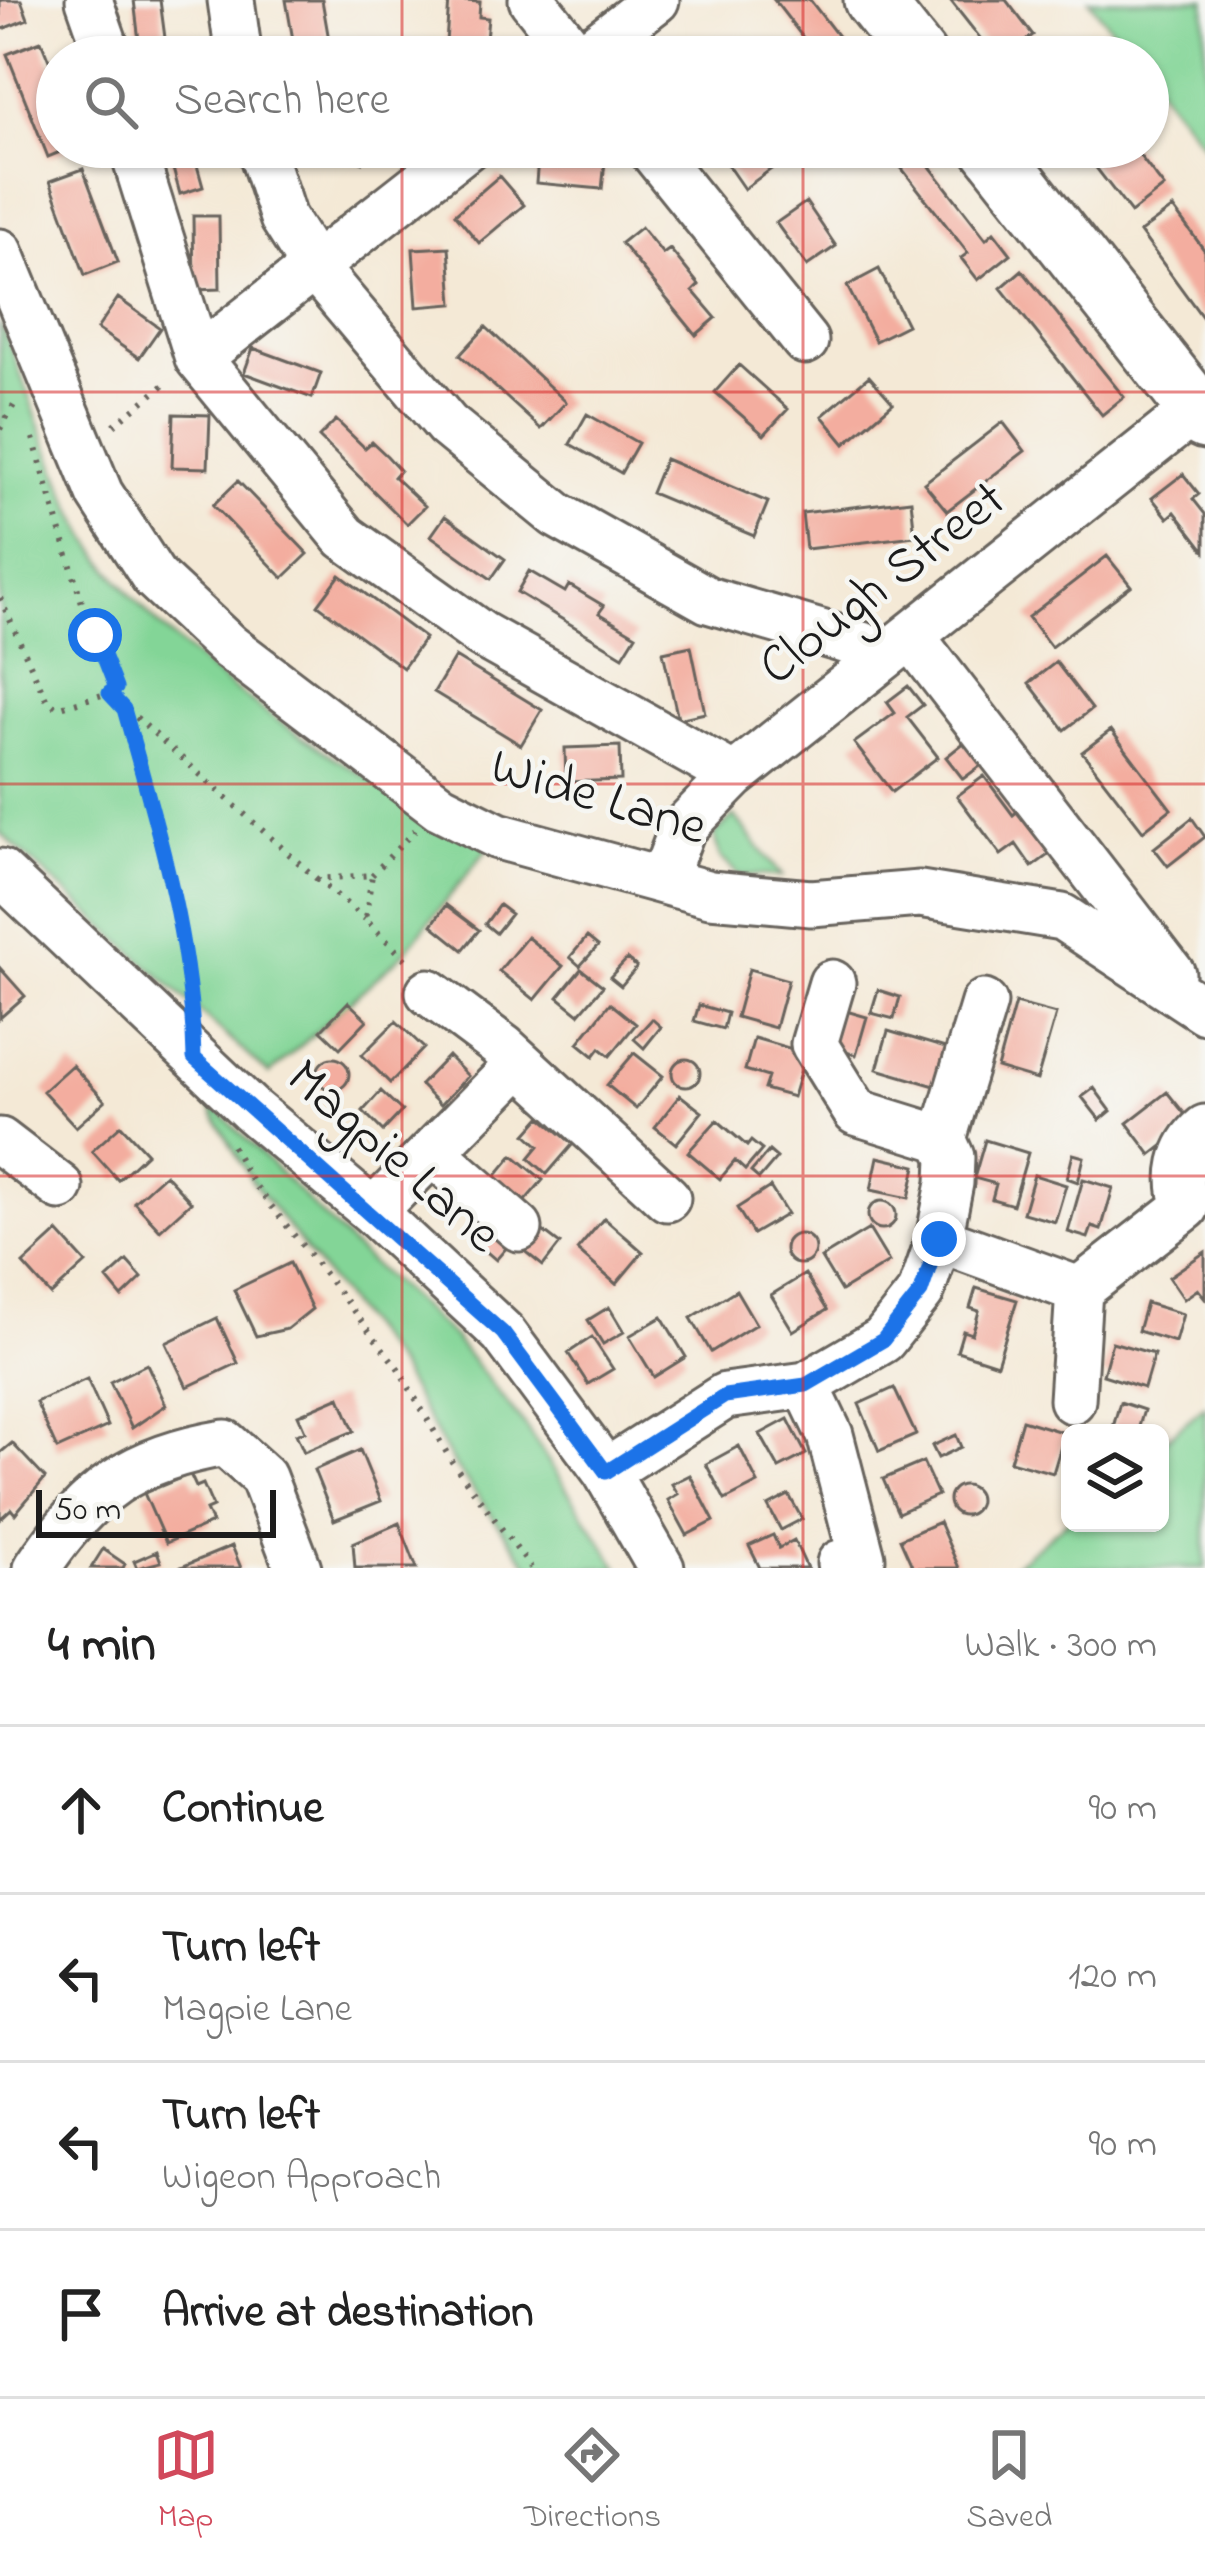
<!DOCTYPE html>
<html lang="en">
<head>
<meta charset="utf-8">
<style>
	:root { --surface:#fff; --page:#f2f2f2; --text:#222; --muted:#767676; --line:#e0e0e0; --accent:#d1495b }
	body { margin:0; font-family:"Indie Flower",sans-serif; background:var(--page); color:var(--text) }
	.controls { position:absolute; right:36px; bottom:36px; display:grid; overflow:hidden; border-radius:18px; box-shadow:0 3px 9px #0004 }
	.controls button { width:108px; height:108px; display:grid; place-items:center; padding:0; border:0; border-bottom:3px solid var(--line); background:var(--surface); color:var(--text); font:60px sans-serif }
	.scale { position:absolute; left:36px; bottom:30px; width:240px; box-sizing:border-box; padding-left:12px; border:6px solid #1c1c1c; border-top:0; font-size:33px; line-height:42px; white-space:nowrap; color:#1c1c1c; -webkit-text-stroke:9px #f6f6f2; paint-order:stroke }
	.stop { position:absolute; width:36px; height:36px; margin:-27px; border:9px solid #1a73e8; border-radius:50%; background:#fff }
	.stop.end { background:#1a73e8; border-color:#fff; box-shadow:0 3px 12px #0008 }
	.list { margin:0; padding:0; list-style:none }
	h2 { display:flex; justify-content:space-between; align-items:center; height:156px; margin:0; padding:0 48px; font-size:51px }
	h2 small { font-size:39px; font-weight:400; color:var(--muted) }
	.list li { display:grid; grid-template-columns:78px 1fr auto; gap:36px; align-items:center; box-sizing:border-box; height:168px; padding:0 48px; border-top:3px solid var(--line) }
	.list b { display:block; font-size:45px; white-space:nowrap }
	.list p { margin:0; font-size:39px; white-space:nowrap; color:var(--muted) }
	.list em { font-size:39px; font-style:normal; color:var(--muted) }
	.icon { flex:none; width:66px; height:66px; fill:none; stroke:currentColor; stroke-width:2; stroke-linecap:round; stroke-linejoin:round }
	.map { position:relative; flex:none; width:1205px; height:1568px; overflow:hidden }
	.search { position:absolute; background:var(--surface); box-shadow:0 3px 9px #0004; left:36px; right:36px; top:36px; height:132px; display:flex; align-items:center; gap:30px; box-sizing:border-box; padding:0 42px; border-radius:66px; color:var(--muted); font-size:45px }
	.sheet { height:828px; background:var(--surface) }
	nav { display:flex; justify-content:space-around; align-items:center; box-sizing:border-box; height:168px; border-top:3px solid var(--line); background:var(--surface); font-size:33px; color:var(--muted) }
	nav a { display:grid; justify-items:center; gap:6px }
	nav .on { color:var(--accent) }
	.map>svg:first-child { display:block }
</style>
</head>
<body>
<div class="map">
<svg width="1205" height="1568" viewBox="0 0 1205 1568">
	<rect width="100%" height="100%" fill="#f6f6f2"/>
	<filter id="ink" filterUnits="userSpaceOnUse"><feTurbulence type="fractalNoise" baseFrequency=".00833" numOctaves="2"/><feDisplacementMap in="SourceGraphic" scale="24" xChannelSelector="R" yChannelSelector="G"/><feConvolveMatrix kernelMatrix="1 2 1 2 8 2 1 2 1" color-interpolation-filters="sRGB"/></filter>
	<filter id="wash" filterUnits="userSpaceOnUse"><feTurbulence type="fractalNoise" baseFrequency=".004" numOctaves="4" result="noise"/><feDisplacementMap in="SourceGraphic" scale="48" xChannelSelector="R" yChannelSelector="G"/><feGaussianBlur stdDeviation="2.7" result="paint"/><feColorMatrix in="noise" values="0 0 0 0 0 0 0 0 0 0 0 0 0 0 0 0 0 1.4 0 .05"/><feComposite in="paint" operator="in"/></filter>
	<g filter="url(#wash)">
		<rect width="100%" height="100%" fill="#f4e9d6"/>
		<!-- green -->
		<path fill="#83d597" stroke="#50785a" stroke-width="3" d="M 1089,0 L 1205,0 L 1205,147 L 1148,75 L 1148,57 L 1134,57 Z
			M 0,322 C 26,384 46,450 74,511 C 143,657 352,771 489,847 L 403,954 L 269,1074 L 0,833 Z
			M 734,816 L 782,876 L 739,875 L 720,857 L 714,835 Z
			M 202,1094 L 350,1244 L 453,1337 L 523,1423 L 619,1568 L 531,1568 L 452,1462 L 398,1368 L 251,1180 Z
			M 1205,1406 L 1205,1568 L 1011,1568 L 1070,1519 L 1160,1523 L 1160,1444 Z"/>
		<g id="blocks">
			<!-- building -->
			<path fill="#f3ad9f" d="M 0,0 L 21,0 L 28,19 L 0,30 Z
				M 134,0 L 160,0 L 165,38 L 139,41 Z
				M 286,0 L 322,0 L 332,57 L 296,57 Z
				M 449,0 L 480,2 L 479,17 L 488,18 L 485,50 L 476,50 L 476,57 L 445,57 Z
				M 774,0 L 810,0 L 854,57 L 818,57 Z
				M 950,0 L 1006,0 L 1033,35 L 1005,57 L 995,57 Z
				M 676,39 L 715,43 L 714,57 L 675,57 Z
				M 41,41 L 57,80 L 57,147 L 72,147 L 48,157 L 7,54 Z
				M 167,147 L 192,147 L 203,187 L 180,194 Z
				M 342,147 L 373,147 L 362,162 Z
				M 539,147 L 606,153 L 602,189 L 536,183 Z
				M 715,147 L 759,147 L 774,167 L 744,189 Z
				M 885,147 L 915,147 L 986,239 L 994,232 L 1011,254 L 978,280 L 961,258 L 968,253 Z
				M 1080,147 L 1133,147 L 1164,187 L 1131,213 Z
				M 83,169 L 118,262 L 85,275 L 50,181 Z
				M 499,176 L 524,205 L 479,243 L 455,214 Z
				M 806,202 L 836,246 L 807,266 L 776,223 Z
				M 1173,208 L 1205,251 L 1205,321 L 1140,232 Z
				M 193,216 L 219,216 L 220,289 L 194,290 Z
				M 641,227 L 663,254 L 670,249 L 699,285 L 693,291 L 716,318 L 696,335 L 621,243 Z
				M 449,247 L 453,304 L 417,307 L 413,249 Z
				M 879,269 L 907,325 L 875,341 L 847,286 Z
				M 1022,270 L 1124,397 L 1102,415 L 1001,288 Z
				M 118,298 L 160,328 L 139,358 L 97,329 Z
				M 486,327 L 566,402 L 541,429 L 460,355 Z
				M 253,348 L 321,373 L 312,398 L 244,373 Z
				M 739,365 L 788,409 L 764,435 L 715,392 Z
				M 869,376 L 893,403 L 845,444 L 822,416 Z
				M 174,414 L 210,415 L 208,468 L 172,467 Z
				M 587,414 L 638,443 L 621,473 L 570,444 Z
				M 336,420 L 365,448 L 372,442 L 387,456 L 400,470 L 394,477 L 425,506 L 407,524 L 319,437 Z
				M 1003,422 L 1025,451 L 947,511 L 924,483 Z
				M 665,459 L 768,502 L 754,536 L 651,493 Z
				M 1183,474 L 1199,494 L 1193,499 L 1205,514 L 1205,551 L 1175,512 L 1168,518 L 1152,498 Z
				M 238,481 L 308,554 L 283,578 L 213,505 Z
				M 911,500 L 915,536 L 806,549 L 802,513 Z
				M 445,516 L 505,559 L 491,579 L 431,536 Z
				M 1107,556 L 1131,586 L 1051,647 L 1028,617 Z
				M 529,571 L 565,592 L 569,585 L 604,606 L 599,613 L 636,635 L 623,656 L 517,592 Z
				M 340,575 L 425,638 L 403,668 L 318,605 Z
				M 691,646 L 705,713 L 678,719 L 663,652 Z
				M 455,657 L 542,710 L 521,745 L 434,692 Z
				M 1056,662 L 1092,709 L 1065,730 L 1029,683 Z
				M 908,686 L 923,705 L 907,717 L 938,757 L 892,792 L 854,743 L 895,713 L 887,702 Z
				M 1111,730 L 1171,809 L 1143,831 L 1082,752 Z
				M 970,738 L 987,761 L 963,779 L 946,757 Z
				M 620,746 L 621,780 L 566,782 L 565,748 Z
				M 984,776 L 1013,815 L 1023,807 L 1055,850 L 1032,867 L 1016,844 L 1001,855 L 957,796 Z
				M 1192,818 L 1205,837 L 1168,866 L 1154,848 Z
				M 446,905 L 479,930 L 463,950 L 432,925 Z
				M 499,905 L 511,914 L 496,933 L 485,924 Z
				M 527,937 L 563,966 L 535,1000 L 499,971 Z
				M 587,937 L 598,946 L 580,966 L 570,957 Z
				M 627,959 L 637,967 L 621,986 L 610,977 Z
				M 0,968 L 25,996 L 0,1018 Z
				M 581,969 L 603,986 L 579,1014 L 558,997 Z
				M 749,969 L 788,980 L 775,1028 L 736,1017 Z
				M 878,990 L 900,997 L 894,1019 L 871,1013 Z
				M 348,1002 L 367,1020 L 340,1048 L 321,1030 Z
				M 610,1003 L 636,1024 L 610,1056 L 600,1048 L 594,1056 L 578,1043 Z
				M 1015,1003 L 1056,1014 L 1037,1080 L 997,1068 Z
				M 699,1005 L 727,1013 L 723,1029 L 694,1021 Z
				M 839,1009 L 867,1017 L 856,1055 L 829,1047 Z
				M 652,1019 L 661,1027 L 644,1048 L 634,1039 Z
				M 396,1021 L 424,1048 L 390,1083 L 362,1055 Z
				M 888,1031 L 949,1049 L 945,1089 L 877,1069 Z
				M 754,1038 L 806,1053 L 793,1097 L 764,1089 L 768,1077 L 745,1070 Z
				M 634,1053 L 663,1076 L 636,1109 L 607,1085 Z
				M 448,1056 L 468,1076 L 440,1105 L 420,1085 Z
				M317 1074a16 16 0 1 1 32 0a16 16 0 1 1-32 0Z
				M672 1073a14 14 0 1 1 28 0a14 14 0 1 1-28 0Z
				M 72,1065 L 105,1101 L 76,1127 L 43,1091 Z
				M 1094,1088 L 1111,1111 L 1100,1120 L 1082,1097 Z
				M 381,1091 L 402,1111 L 383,1131 L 363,1111 Z
				M 1167,1092 L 1192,1123 L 1151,1155 L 1127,1123 Z
				M 680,1095 L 702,1112 L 676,1144 L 655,1127 Z
				M 541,1117 L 573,1144 L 547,1174 L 529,1158 L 539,1146 L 526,1134 Z
				M 717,1120 L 747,1146 L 751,1141 L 762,1150 L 745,1170 L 735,1161 L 720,1179 L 688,1152 Z
				M 121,1125 L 147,1153 L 118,1180 L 92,1151 Z
				M 985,1140 L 1028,1153 L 1013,1205 L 992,1199 L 996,1184 L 974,1178 Z
				M 769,1151 L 777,1158 L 759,1179 L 751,1172 Z
				M 1073,1154 L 1084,1157 L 1078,1182 L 1067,1178 Z
				M 513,1155 L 543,1180 L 517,1210 L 488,1185 Z
				M 878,1157 L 916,1166 L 909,1198 L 871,1190 Z
				M 165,1174 L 191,1202 L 160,1230 L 134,1202 Z
				M 1034,1175 L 1066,1185 L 1055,1222 L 1023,1213 Z
				M 1083,1179 L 1113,1188 L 1101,1230 L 1092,1227 L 1088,1238 L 1068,1232 Z
				M 770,1187 L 787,1214 L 753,1234 L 737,1208 Z
				M868 1215a14 14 0 1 1 28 0a14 14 0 1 1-28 0Z
				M 485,1214 L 514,1239 L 496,1260 L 467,1235 Z
				M 604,1218 L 643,1252 L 616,1284 L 577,1250 Z
				M 539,1228 L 560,1244 L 543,1266 L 523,1250 Z
				M 869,1229 L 889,1262 L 841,1291 L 821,1258 Z
				M 58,1232 L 86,1263 L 51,1295 L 23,1264 Z
				M785 1249a15 15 0 1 1 30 0a15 15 0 1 1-30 0Z
				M 1205,1252 L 1205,1298 L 1198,1289 L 1184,1299 L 1169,1277 Z
				M 127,1261 L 142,1278 L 122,1297 L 107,1279 Z
				M 290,1263 L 312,1309 L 287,1329 L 256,1336 L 234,1290 Z
				M 805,1274 L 827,1310 L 793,1331 L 771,1295 Z
				M 976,1288 L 1017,1300 L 997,1364 L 957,1351 L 963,1331 L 972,1334 L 976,1322 L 979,1311 L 970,1308 Z
				M 736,1290 L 756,1324 L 711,1352 L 691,1318 Z
				M 1146,1303 L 1183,1314 L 1175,1342 L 1138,1331 Z
				M 609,1307 L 624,1332 L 603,1344 L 588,1320 Z
				M 662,1317 L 686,1357 L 654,1377 L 629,1336 Z
				M 217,1318 L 238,1363 L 187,1387 L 166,1343 Z
				M 592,1337 L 613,1369 L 588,1384 L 568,1353 Z
				M 1112,1342 L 1154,1354 L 1144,1388 L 1103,1375 Z
				M 147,1364 L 166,1405 L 132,1428 L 110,1382 Z
				M 87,1379 L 108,1426 L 57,1449 L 36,1402 Z
				M 894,1388 L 916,1435 L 879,1451 L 859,1404 Z
				M 340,1397 L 354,1431 L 304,1452 L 296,1434 L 305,1431 L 298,1415 Z
				M 1120,1402 L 1144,1410 L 1137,1433 L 1112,1431 Z
				M 788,1419 L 806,1454 L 779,1468 L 760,1434 Z
				M 1022,1420 L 1065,1433 L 1053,1473 L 1010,1461 Z
				M 956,1435 L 961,1447 L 938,1458 L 932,1446 Z
				M 12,1443 L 45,1478 L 15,1514 L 11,1509 L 0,1519 L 0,1453 Z
				M 739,1446 L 758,1483 L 725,1500 L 706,1464 Z
				M 360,1450 L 381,1501 L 334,1520 L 314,1470 Z
				M 923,1462 L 938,1495 L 898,1513 L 883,1479 Z
				M 190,1474 L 196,1487 L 203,1484 L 213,1507 L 206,1510 L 212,1523 L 166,1543 L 144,1493 Z
				M 690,1475 L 714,1521 L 687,1535 L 668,1500 L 678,1494 L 672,1484 Z
				M949 1500a15 15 0 1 1 30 0a15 15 0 1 1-30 0Z
				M 789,1495 L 802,1519 L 781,1530 L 768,1506 Z
				M 939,1522 L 959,1568 L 913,1568 L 900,1539 Z
				M 399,1523 L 417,1568 L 355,1568 L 353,1543 Z
				M 773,1535 L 779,1548 L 794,1540 L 807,1568 L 760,1568 L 749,1546 Z
				M 232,1546 L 241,1568 L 179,1568 Z
				M 103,1549 L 125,1564 L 123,1568 L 91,1568 Z
				M 157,1551 L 161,1562 L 137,1568 L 134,1561 Z"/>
		</g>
	</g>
	<g filter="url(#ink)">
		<use href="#blocks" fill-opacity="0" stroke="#68645d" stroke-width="3"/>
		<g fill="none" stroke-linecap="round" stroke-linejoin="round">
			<defs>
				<path id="minor" d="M 89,0 L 109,57
					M 231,0 L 239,57
					M 532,0 L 577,57
					M 582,57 L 656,0
					M 132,147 L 198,358 L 345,537 L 482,635 L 734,776
					M 260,147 L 283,218 L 314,267 L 447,425 L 557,515 L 708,600 L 889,653
					M 649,147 L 805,341
					M 0,252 L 100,494 L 154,577 L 228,646 L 440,807 L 498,836 L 710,894 L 811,903 L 920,894 L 1062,917 L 1205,1011
					M 198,358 L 467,147
					M 911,636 L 1172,974
					M 0,872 L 250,1109 L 373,1212 L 503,1333 L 606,1472 L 661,1568
					M 663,880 L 682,829 L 734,776 L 1205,402
					M 429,992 L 504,1048 L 667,1198
					M 943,1139 L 984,1003
					M 0,1141 L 60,1187
					M 432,1152 L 519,1228
					M 373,1212 L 519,1064
					M 939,1239 L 1079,1290
					M 806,1385 L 830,1435 L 862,1558 L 840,1563
					M 1072,1400 L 1079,1290 L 1186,1207 C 1176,1177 1181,1148 1205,1128
					M 606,1472 L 725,1396 L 806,1385 L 883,1340 L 921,1292 L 939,1239 L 950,1183 L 951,1157 L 943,1139 L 856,1112 L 814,1044 L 832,983
					M 37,1568 C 89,1490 133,1458 225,1443 L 263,1477 L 298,1568"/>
				<path id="major" d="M 873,0 L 918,57
					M 990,147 L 1205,420"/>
			</defs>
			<!-- minor casing -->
			<use href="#minor" stroke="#68645d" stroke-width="51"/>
			<!-- major casing -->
			<use href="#major" stroke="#68645d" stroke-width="63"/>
			<!-- path -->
			<path stroke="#68645d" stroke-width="6" stroke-dasharray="3 9" stroke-linecap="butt" d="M 114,425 L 169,381
				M 0,429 L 17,400
				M 33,438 L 85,613 L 116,688 L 109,693
				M 0,598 L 46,699 L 57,708 L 109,693 L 317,879 L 372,875 L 365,919 L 409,963
				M 124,709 L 159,837 L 193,1004
				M 372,875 L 415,830
				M 317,879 L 365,919
				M 232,1146 L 251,1180 L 398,1368 L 452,1462 L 531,1568"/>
			<!-- minor -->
			<use href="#minor" stroke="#fff" stroke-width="45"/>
			<!-- major -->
			<use href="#major" stroke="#fff" stroke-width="57"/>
		</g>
	</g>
	<g fill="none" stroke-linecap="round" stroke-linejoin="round" filter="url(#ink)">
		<!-- route -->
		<path stroke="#1a73e8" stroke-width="15" d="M 95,635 L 116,688 L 109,693 L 124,709 C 156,822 192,939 194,1058 L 503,1333 L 606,1472 L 725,1396 L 806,1385 L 883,1340 L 921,1292 L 939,1239"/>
	</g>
	<!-- grid -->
	<path fill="none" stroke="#d62828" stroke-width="3" stroke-opacity="0.55" d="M 402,0 L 402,57M 803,0 L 803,57M 402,147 L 402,1568M 803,147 L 803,1568M 0,392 L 1205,392M 0,784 L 1205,784M 0,1176 L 1205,1176"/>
	<g text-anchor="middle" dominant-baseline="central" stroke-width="9" stroke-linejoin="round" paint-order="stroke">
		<!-- street labels -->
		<g font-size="54" fill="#1c1c1c" stroke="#f6f6f2">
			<text transform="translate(884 585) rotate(-38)">Clough Street</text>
			<text transform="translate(598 799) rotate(17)">Wide Lane</text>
			<text transform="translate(392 1158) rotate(41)">Magpie Lane</text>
		</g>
	</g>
</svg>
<div class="controls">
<button><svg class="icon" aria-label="layers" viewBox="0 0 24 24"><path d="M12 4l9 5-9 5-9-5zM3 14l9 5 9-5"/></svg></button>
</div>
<div class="scale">50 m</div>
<div class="stop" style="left:95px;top:635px"></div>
<div class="stop end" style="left:939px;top:1239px"></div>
<div class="search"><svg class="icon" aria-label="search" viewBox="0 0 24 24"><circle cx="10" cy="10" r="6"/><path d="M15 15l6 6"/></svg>Search here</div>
</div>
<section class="sheet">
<h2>4 min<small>Walk · 300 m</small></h2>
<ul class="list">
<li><svg class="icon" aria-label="ahead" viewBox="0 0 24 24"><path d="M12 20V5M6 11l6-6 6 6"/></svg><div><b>Continue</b></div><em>90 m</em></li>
<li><svg class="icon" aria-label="left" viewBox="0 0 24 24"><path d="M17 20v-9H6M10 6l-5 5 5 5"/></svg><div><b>Turn left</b><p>Magpie Lane</p></div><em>120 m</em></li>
<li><svg class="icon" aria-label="left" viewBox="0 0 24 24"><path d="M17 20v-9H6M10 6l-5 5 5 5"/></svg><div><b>Turn left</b><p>Wigeon Approach</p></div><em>90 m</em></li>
<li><svg class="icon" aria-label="arrive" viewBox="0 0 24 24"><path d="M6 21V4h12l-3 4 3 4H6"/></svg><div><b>Arrive at destination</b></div></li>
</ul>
</section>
<nav>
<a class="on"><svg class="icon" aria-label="map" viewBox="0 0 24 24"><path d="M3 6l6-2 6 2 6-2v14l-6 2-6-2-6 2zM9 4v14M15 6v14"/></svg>Map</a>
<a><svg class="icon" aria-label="directions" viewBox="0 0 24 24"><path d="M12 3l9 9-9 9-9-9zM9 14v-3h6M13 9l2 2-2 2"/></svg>Directions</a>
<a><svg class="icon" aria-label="saved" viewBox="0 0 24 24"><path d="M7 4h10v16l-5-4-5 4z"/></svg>Saved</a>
</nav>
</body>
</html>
